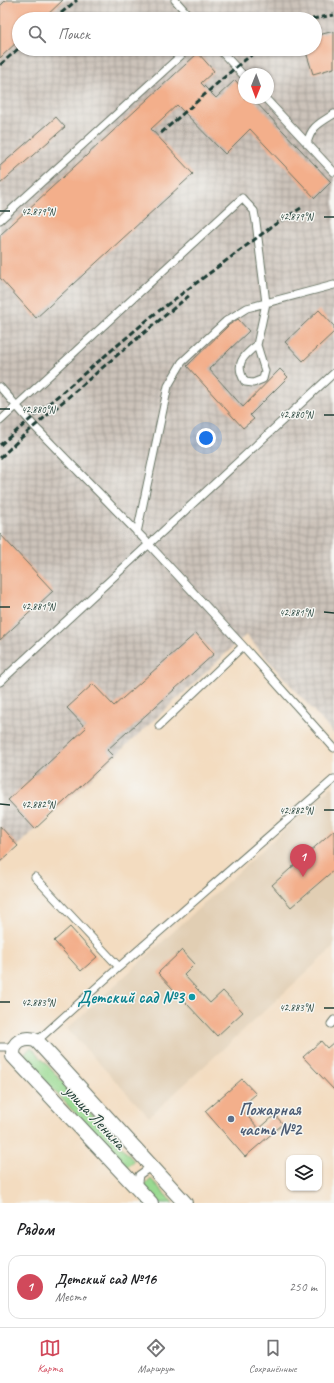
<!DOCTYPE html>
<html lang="ru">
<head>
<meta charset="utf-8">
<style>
	:root { --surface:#fff; --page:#f2f2f2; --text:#202124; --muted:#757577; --line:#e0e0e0; --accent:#d1495b }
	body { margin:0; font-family:Caveat,sans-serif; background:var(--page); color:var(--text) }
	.controls { position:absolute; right:12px; bottom:12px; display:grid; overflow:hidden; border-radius:8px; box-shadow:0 1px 3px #0004 }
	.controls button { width:36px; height:36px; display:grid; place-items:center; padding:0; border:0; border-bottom:1px solid var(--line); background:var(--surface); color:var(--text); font:20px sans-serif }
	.compass { position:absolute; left:238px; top:68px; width:36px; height:36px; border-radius:50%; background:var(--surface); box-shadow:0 1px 3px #0004; rotate:181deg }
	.you { position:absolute; left:206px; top:438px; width:14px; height:14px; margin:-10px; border:3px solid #fff; border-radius:50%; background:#1a73e8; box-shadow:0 0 0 6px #1a73e833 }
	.badge { display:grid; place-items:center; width:26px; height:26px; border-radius:50%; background:var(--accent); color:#fff; font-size:13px; font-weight:700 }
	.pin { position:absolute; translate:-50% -33px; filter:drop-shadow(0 1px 2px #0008) }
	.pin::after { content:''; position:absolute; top:21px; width:14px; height:12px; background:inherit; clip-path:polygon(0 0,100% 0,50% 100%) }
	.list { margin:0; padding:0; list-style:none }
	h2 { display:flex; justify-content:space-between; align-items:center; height:52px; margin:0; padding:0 16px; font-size:17px }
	h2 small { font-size:13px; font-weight:400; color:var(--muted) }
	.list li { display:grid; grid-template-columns:26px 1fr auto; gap:12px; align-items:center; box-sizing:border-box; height:64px; margin:0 8px 8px; padding:0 8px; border:1px solid var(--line); border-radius:12px }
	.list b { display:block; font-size:15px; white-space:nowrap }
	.list p { margin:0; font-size:13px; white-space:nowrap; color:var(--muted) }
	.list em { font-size:13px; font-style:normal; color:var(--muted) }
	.icon { flex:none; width:22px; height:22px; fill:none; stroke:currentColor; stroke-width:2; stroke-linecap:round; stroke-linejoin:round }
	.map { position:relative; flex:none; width:334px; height:1203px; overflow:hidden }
	.search { position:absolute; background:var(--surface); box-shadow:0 1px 3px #0004; left:12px; right:12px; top:12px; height:44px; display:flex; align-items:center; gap:10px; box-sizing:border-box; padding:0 14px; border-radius:22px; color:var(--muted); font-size:15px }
	.sheet { height:124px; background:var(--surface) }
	nav { display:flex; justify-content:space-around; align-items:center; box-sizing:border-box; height:56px; border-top:1px solid var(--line); background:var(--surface); font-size:11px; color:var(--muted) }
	nav a { display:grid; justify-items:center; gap:2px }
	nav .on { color:var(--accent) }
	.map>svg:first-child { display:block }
</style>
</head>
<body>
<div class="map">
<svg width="334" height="1203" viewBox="0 0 334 1203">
	<defs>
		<pattern id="industrial-grid" width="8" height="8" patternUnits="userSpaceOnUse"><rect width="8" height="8" fill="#ccc2b9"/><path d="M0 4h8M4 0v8" fill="none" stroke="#a59f97"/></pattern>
	</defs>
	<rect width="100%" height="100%" fill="#f6f6f2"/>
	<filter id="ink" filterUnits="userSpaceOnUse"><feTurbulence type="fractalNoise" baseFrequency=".025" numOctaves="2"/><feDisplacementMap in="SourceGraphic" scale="8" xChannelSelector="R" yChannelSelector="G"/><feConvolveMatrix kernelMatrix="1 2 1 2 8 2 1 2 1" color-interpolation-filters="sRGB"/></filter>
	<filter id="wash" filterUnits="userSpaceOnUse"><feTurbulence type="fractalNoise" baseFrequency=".012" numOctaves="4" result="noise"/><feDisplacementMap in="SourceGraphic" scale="16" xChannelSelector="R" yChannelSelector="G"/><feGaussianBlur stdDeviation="0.9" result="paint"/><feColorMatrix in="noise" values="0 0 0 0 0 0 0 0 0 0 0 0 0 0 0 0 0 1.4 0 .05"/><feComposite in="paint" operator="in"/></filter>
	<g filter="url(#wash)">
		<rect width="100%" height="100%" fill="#f3dcc0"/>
		<!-- built -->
		<path fill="#e1ceb3" d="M 331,787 L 334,789 L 334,947 L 149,1117 L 67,1029 Z"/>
		<!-- industrial -->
		<path fill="url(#industrial-grid)" fill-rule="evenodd" d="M 0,0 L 334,0 L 334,734 L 246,635 L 0,862 ZM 19,19 L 315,19 L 315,49 L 19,49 ZM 244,74 L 268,74 L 268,98 L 244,98 Z"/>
		<!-- grass -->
		<path fill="#99da91" stroke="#5c8c62" d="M 31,1047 L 134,1161 L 126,1168 L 22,1056 Z
			M 151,1179 L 173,1203 L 158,1203 L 143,1187 Z"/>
		<g id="blocks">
			<!-- building -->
			<path fill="#f3af8b" d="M 6,0 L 63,0 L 43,19 L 19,19 L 19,40 L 0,58 L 0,6 Z
				M 334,31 L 334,68 L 313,74 L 305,49 L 315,49 L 315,36 Z
				M 198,53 L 214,71 L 201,83 L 216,98 L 235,80 L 244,90 L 244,98 L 252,98 L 331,182 L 315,198 L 250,129 L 225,154 L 177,105 L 151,129 L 193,174 L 36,318 L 0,278 L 0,235 Z
				M 56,117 L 65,127 L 0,184 L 0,166 Z
				M 319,310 L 334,326 L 334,332 L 303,361 L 285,342 Z
				M 238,319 L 249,331 L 209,369 L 243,407 L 280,369 L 288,377 L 250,415 L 254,419 L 243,428 L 187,366 L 229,325 Z
				M 0,534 L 53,591 L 0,640 Z
				M 196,633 L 214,654 L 107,750 L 113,756 L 35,829 L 8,800 L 86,728 L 67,708 L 93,684 L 114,706 Z
				M 0,826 L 18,846 L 0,862 Z
				M 334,830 L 334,870 L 291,907 L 272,885 Z
				M 70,927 L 97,957 L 81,971 L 54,941 Z
				M 182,950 L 195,964 L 184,975 L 210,1003 L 223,991 L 243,1012 L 217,1036 L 158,973 Z
				M 321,1041 L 327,1048 L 334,1042 L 334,1090 L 303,1057 Z
				M 242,1079 L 256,1094 L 240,1108 L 259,1129 L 275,1115 L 283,1124 L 245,1157 L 205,1111 Z"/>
		</g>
	</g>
	<g filter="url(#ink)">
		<use href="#blocks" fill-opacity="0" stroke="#697565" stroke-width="1"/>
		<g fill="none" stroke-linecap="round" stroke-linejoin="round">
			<defs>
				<path id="lane" d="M 175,0 L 192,19
					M 219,49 L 244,76
					M 265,98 L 334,172
					M 307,144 C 311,126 320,123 334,114
					M 0,220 L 188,49
					M 0,387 L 35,427 L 143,538 L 243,646 L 334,748
					M 0,421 L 242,198 L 254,211 L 256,222 L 266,303 L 257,345 L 265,371 L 263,379 L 253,383 L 245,382 C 234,364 243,356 257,345
					M 137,533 L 168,386 L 182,362 L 226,321 L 247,308 L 334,285
					M 0,682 L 334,373
					M 159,726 L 243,646
					M 35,877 L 119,967 L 334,779
					M 331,1024 L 334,1020
					M 37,1041 L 119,967
					M 0,1047 L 14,1047
					M 137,1188 L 139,1175 L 149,1168 L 153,1170"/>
				<path id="street" d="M 151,1203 L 13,1056 C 13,1053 13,1049 15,1046 C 19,1039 30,1037 37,1041 L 185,1203"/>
			</defs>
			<!-- lane casing -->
			<use href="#lane" stroke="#697565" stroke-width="9"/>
			<!-- street casing -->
			<use href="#street" stroke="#697565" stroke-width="16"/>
			<!-- lane -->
			<use href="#lane" stroke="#fff" stroke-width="7"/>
			<!-- street -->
			<use href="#street" stroke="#fff" stroke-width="14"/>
			<!-- rail -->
			<path stroke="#1f3d34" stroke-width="3" stroke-dasharray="6 3" stroke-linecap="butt" d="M 54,19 L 77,0
				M 312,19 L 334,15
				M 0,65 L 19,48
				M 161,133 L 236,67 L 259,49
				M 0,445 L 152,316 L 274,225 L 301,208
				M 0,458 L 22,437 L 116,356 L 191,294"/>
		</g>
	</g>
	<!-- ticks -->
	<path fill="none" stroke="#1f3d34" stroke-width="1.5" d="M 0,211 L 10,211M 324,217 L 334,217M 0,409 L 10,409M 324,415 L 334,415M 0,607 L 10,607M 324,612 L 334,613M 0,804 L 10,805M 324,810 L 334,810M 0,1002 L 10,1002M 324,1008 L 334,1008"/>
	<!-- markers -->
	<circle fill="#0f9aa8" stroke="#f6f6f2" stroke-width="1.5" cx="192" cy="997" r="4"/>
	<circle fill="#5c6f8a" stroke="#f6f6f2" stroke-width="1.5" cx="231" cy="1119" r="4"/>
	<g text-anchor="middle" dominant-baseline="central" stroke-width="3" stroke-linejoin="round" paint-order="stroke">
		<!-- culture labels -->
		<g font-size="17" font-weight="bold" fill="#0d838f" stroke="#f6f6f2" text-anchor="end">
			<text x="184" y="997">Детский сад №3</text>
		</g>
		<!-- service labels -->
		<g font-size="17" font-weight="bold" fill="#4e5e75" stroke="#f6f6f2" text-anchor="start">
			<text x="239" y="1109">Пожарная<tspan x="239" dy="20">часть №2</tspan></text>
		</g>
		<!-- street labels -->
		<g font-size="17" fill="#1f3d34" stroke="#f6f6f2">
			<text transform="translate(95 1117) rotate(47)">улица Ленина</text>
		</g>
	</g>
	<g font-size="10" text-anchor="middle" fill="#1f3d34" stroke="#f6f6f2" stroke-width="3" stroke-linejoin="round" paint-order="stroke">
		<text x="38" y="215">42.879°N</text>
		<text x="296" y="220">42.879°N</text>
		<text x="38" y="413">42.880°N</text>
		<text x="296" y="418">42.880°N</text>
		<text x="38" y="610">42.881°N</text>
		<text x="296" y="616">42.881°N</text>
		<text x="38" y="808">42.882°N</text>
		<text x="296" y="814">42.882°N</text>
		<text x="38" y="1006">42.883°N</text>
		<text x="296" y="1011">42.883°N</text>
	</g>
</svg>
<div class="controls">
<button><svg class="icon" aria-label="layers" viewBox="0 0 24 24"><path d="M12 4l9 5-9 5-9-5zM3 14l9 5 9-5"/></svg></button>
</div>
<svg class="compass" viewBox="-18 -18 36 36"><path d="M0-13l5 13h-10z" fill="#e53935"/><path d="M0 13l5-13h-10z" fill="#757577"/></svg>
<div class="you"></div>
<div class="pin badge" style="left:303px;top:877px">1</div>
<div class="search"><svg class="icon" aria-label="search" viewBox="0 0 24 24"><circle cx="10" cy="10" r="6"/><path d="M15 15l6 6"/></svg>Поиск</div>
</div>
<section class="sheet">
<h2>Рядом<small></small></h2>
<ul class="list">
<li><span class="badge">1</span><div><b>Детский сад №16</b><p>Место</p></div><em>250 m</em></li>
</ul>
</section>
<nav>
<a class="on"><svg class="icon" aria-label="map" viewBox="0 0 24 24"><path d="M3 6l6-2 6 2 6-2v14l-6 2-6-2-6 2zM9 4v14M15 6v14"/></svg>Карта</a>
<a><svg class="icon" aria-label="directions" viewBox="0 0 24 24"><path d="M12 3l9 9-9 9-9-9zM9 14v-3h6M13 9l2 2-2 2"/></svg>Маршрут</a>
<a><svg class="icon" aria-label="saved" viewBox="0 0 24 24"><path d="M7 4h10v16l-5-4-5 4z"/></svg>Сохранённые</a>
</nav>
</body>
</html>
